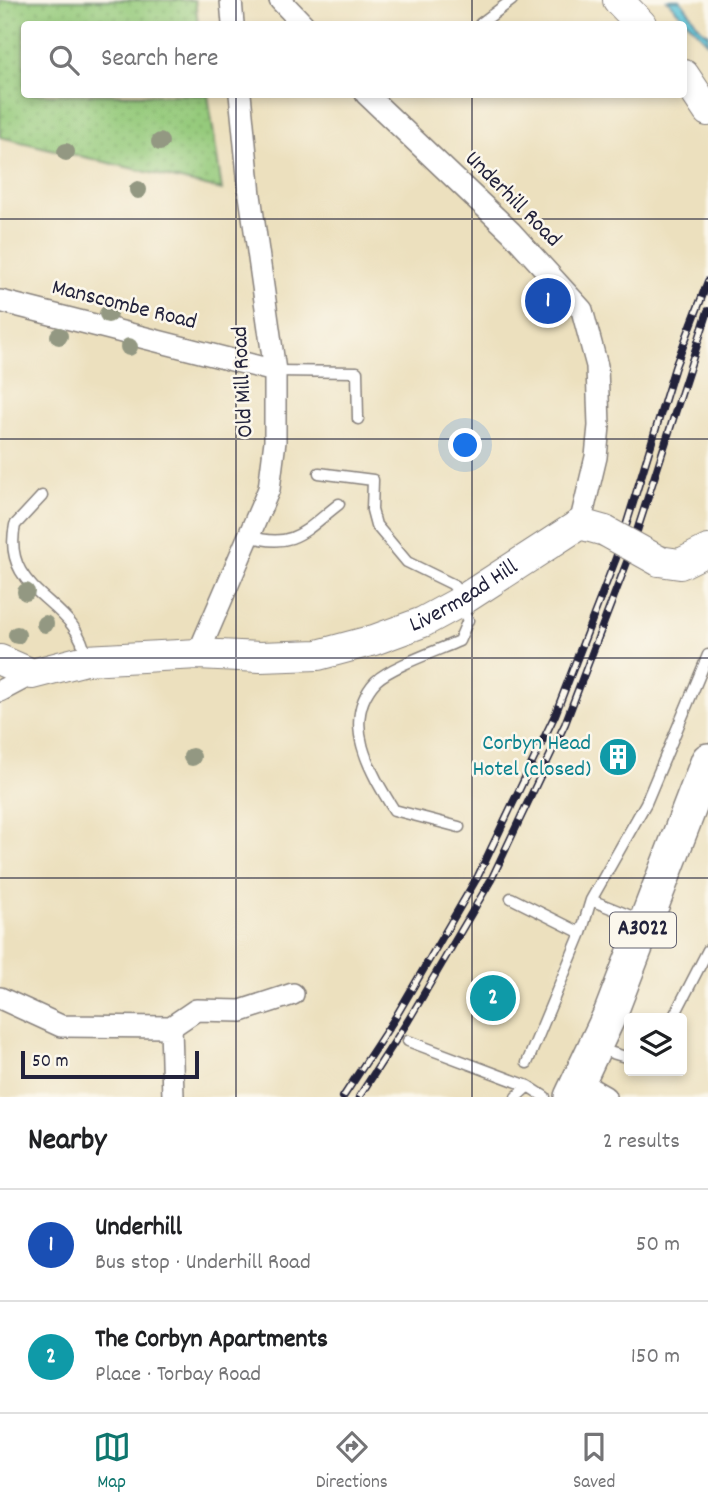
<!DOCTYPE html>
<html lang="en">
<head>
<meta charset="utf-8">
<style>
	:root { --surface:#fff; --page:#f6f6f6; --text:#202124; --muted:#757577; --line:#e0e0e0; --accent:#0f766e }
	body { margin:0; font-family:Dekko,sans-serif; background:var(--page); color:var(--text) }
	.controls { position:absolute; right:21px; bottom:21px; display:grid; overflow:hidden; border-radius:7px; box-shadow:0 4px 10px #0003 }
	.controls button { width:63px; height:63px; display:grid; place-items:center; padding:0; border:0; border-bottom:2px solid var(--line); background:var(--surface); color:var(--text); font:35px sans-serif }
	.scale { position:absolute; left:21px; bottom:18px; width:178px; box-sizing:border-box; padding-left:7px; border:4px solid #22223b; border-top:0; font-size:19px; line-height:24px; white-space:nowrap; color:#22223b; -webkit-text-stroke:5px #fbf7ec; paint-order:stroke }
	.you { position:absolute; left:466px; top:446px; width:24px; height:24px; margin:-18px; border:5px solid #fff; border-radius:50%; background:#1a73e8; box-shadow:0 0 0 10px #1a73e833 }
	.badge { display:grid; place-items:center; width:46px; height:46px; border-radius:50%; background:var(--accent); color:#fff; font-size:23px; font-weight:700 }
	.pin { position:absolute; translate:-50% -50%; border:4px solid #fff; box-shadow:0 2px 7px #0006 }
	.list { margin:0; padding:0; list-style:none }
	h2 { display:flex; justify-content:space-between; align-items:center; height:91px; margin:0; padding:0 28px; font-size:30px }
	h2 small { font-size:23px; font-weight:400; color:var(--muted) }
	.list li { display:grid; grid-template-columns:46px 1fr auto; gap:21px; align-items:center; box-sizing:border-box; height:112px; padding:0 28px; border-top:2px solid var(--line) }
	.list b { display:block; font-size:26px; white-space:nowrap }
	.list p { margin:0; font-size:23px; white-space:nowrap; color:var(--muted) }
	.list em { font-size:23px; font-style:normal; color:var(--muted) }
	.icon { flex:none; width:38px; height:38px; fill:none; stroke:currentColor; stroke-width:2; stroke-linecap:round; stroke-linejoin:round }
	.map { position:relative; flex:none; width:708px; height:1097px; overflow:hidden }
	.search { position:absolute; background:var(--surface); box-shadow:0 4px 10px #0003; left:21px; right:21px; top:21px; height:77px; display:flex; align-items:center; gap:18px; box-sizing:border-box; padding:0 24px; border-radius:7px; color:var(--muted); font-size:26px }
	.sheet { height:315px; background:var(--surface) }
	nav { display:flex; justify-content:space-around; align-items:center; box-sizing:border-box; height:98px; border-top:2px solid var(--line); background:var(--surface); font-size:19px; color:var(--muted) }
	nav a { display:grid; justify-items:center; gap:4px }
	nav .on { color:var(--accent) }
	.map>svg:first-child { display:block }
</style>
</head>
<body>
<div class="map">
<svg width="708" height="1097" viewBox="0 0 708 1097">
	<defs>
		<pattern id="grass-dots" width="8" height="8" patternUnits="userSpaceOnUse" patternTransform="scale(1.75)"><rect width="8" height="8" fill="#95ca7b"/><path d="M2 2h.1M6 6h.1" fill="none" stroke="#80ad6b" stroke-width="1.8" stroke-linecap="round"/></pattern>
	</defs>
	<rect width="100%" height="100%" fill="#fbf7ec"/>
	<filter id="ink" filterUnits="userSpaceOnUse"><feTurbulence type="fractalNoise" baseFrequency=".0143" numOctaves="2"/><feDisplacementMap in="SourceGraphic" scale="14" xChannelSelector="R" yChannelSelector="G"/><feConvolveMatrix kernelMatrix="1 2 1 2 8 2 1 2 1" color-interpolation-filters="sRGB"/></filter>
	<filter id="wash" filterUnits="userSpaceOnUse"><feTurbulence type="fractalNoise" baseFrequency=".00686" numOctaves="4" result="noise"/><feDisplacementMap in="SourceGraphic" scale="28" xChannelSelector="R" yChannelSelector="G"/><feGaussianBlur stdDeviation="1.57" result="paint"/><feColorMatrix in="noise" values="0 0 0 0 0 0 0 0 0 0 0 0 0 0 0 0 0 1.4 0 .05"/><feComposite in="paint" operator="in"/></filter>
	<g filter="url(#wash)">
		<rect width="100%" height="100%" fill="#ece0be"/>
		<!-- grass -->
		<path fill="url(#grass-dots)" stroke="#5c765b" stroke-width="2" d="M 0,0 L 195,0 L 198,24 L 24,24 L 24,94 L 208,95 L 222,190 L 0,137 Z"/>
		<!-- water -->
		<path fill="#5bc3d7" stroke="#3e7289" stroke-width="2" d="M 667,0 L 680,0 C 691,11 696,28 708,34 L 708,43 Z"/>
	</g>
	<g filter="url(#ink)">
		<g fill="none" stroke-linecap="round" stroke-linejoin="round">
			<defs>
				<path id="lane" d="M 480,24 L 512,0
					M 275,371 L 357,372 L 358,419
					M 319,473 L 373,480 L 372,510 L 376,525 L 407,562 L 452,584 L 464,598
					M 42,496 L 15,525 C 0,596 78,598 86,658
					M 249,536 C 294,550 305,530 339,504
					M 459,827 L 394,810 C 371,773 339,721 376,681 C 390,667 439,650 459,641 L 468,620 L 459,605
					M 511,898 L 581,933 L 591,900 L 643,921
					M 591,900 L 646,803 L 708,655
					M 673,1018 L 708,950
					M 408,1041 L 528,1086 L 545,1097
					M 599,1049 L 629,1058
					M 527,1063 L 581,933
					M 516,1097 L 528,1086"/>
				<path id="street" d="M 231,0 L 233,24
					M 280,0 L 303,24
					M 366,94 L 511,232 L 582,310 L 597,366 L 599,426 L 596,457 L 580,524
					M 0,301 L 275,371
					M 198,654 L 269,489 L 275,441 L 275,371 L 250,195 L 240,94
					M 0,691 L 32,674
					M 0,998 L 61,1026 L 171,1027 L 196,1010 L 241,1011 L 293,994
					M 171,1027 L 173,1097
					M 579,1082 L 605,1097"/>
				<g id="secondary">
					<path d="M 618,0 L 641,24"/>
					<path d="M 684,75 L 708,111"/>
					<path d="M 659,561 L 680,564 L 708,550"/>
					<path id="s1" d="M 0,660 L 32,674 L 86,660 L 198,654 L 260,657 L 318,655 L 374,640 L 423,622 L 458,603 L 580,524 L 605,531"/>
				</g>
				<path id="primary" d="M 571,1097 L 611,1012 L 708,760"/>
			</defs>
			<!-- lane casing -->
			<use href="#lane" stroke="#87817c" stroke-width="13"/>
			<!-- street casing -->
			<use href="#street" stroke="#87817c" stroke-width="24"/>
			<!-- secondary casing -->
			<use href="#secondary" stroke="#87817c" stroke-width="32"/>
			<!-- primary casing -->
			<use href="#primary" stroke="#87817c" stroke-width="36"/>
			<!-- lane -->
			<use href="#lane" stroke="#fff" stroke-width="10"/>
			<!-- street -->
			<use href="#street" stroke="#fff" stroke-width="21"/>
			<!-- secondary -->
			<use href="#secondary" stroke="#fff" stroke-width="30"/>
			<!-- primary -->
			<use href="#primary" stroke="#fff" stroke-width="33"/>
			<defs>
				<path id="rail" d="M 343,1097 L 395,1018 L 478,876 L 555,715 L 616,558 L 675,367 L 708,281
					M 359,1097 L 408,1021 L 491,880 L 565,724 L 627,562 L 708,311"/>
			</defs>
			<!-- rail casing -->
			<use href="#rail" stroke="#22223b" stroke-width="8"/>
			<!-- rail -->
			<use href="#rail" stroke="#fbf7ec" stroke-width="5" stroke-dasharray="16" stroke-linecap="butt"/>
			<defs>
				<path id="secondary-bridge" d="M 605,531 L 659,561"/>
			</defs>
			<!-- secondary-bridge casing -->
			<use href="#secondary-bridge" stroke="#87817c" stroke-width="32" stroke-linecap="butt"/>
			<!-- secondary-bridge -->
			<use href="#secondary-bridge" stroke="#fff" stroke-width="30"/>
		</g>
		<!-- trees -->
		<g fill="#939882">
			<circle cx="160" cy="142" r="9"/>
			<circle cx="66" cy="152" r="9"/>
			<circle cx="138" cy="190" r="9"/>
			<circle cx="108" cy="314" r="9"/>
			<circle cx="59" cy="336" r="9"/>
			<circle cx="129" cy="347" r="9"/>
			<circle cx="26" cy="592" r="9"/>
			<circle cx="45" cy="624" r="9"/>
			<circle cx="17" cy="635" r="9"/>
			<circle cx="192" cy="757" r="9"/>
		</g>
	</g>
	<!-- grid -->
	<path fill="none" stroke="#22223b" stroke-width="2" stroke-opacity="0.55" d="M 236,0 L 236,24M 472,0 L 472,24M 236,94 L 236,1097M 472,94 L 472,1097M 0,219 L 708,219M 0,439 L 708,439M 0,658 L 708,658M 0,878 L 708,878"/>
	<!-- icons -->
	<defs>
		<symbol id="building-disc" viewBox="-11 -11 22 22"><circle r="9.5" fill="#0f9aa8" stroke="#fbf7ec"/><path d="M-4-6H4V6H1V3H-1V6H-4ZM-2.5-4.3h1.7v1.8h-1.7ZM.8-4.3h1.7v1.8H.8ZM-2.5-1h1.7V.8h-1.7ZM.8-1h1.7V.8H.8Z" fill="#fff"/></symbol>
	</defs>
	<g fill-rule="evenodd">
		<use href="#building-disc" x="596" y="735" width="44" height="44"/>
	</g>
	<g text-anchor="middle" dominant-baseline="central" stroke-width="5" stroke-linejoin="round" paint-order="stroke">
		<!-- shield labels -->
		<rect fill="#fbf7ec" stroke="#636270" stroke-width="2" x="610" y="912.5" width="66" height="35" rx="5"/>
		<g font-size="21" font-weight="bold" fill="#22223b">
			<text x="643" y="930">A3022</text>
		</g>
		<!-- street labels -->
		<g font-size="23" fill="#22223b" stroke="#fbf7ec">
			<text transform="translate(512 200) rotate(45)">Underhill Road</text>
			<text transform="translate(124 306) rotate(14)">Manscombe Road</text>
			<text transform="translate(244 382) rotate(-93)">Old Mill Road</text>
			<text stroke="none"><textPath href="#s1" startOffset="481">Livermead Hill</textPath></text>
		</g>
		<!-- culture labels -->
		<g font-size="23" fill="#0d838f" stroke="#fbf7ec" text-anchor="end">
			<text x="591" y="744">Corbyn Head<tspan x="591" dy="26">Hotel (closed)</tspan></text>
		</g>
	</g>
</svg>
<div class="controls">
<button><svg class="icon" aria-label="layers" viewBox="0 0 24 24"><path d="M12 4l9 5-9 5-9-5zM3 14l9 5 9-5"/></svg></button>
</div>
<div class="scale">50 m</div>
<div class="you"></div>
<div class="pin badge" style="left:548px;top:301px;background:#1a4fb4">1</div>
<div class="pin badge" style="left:493px;top:998px;background:#0f9aa8">2</div>
<div class="search"><svg class="icon" aria-label="search" viewBox="0 0 24 24"><circle cx="10" cy="10" r="6"/><path d="M15 15l6 6"/></svg>Search here</div>
</div>
<section class="sheet">
<h2>Nearby<small>2 results</small></h2>
<ul class="list">
<li><span class="badge" style="background:#1a4fb4">1</span><div><b>Underhill</b><p>Bus stop · Underhill Road</p></div><em>50 m</em></li>
<li><span class="badge" style="background:#0f9aa8">2</span><div><b>The Corbyn Apartments</b><p>Place · Torbay Road</p></div><em>150 m</em></li>
</ul>
</section>
<nav>
<a class="on"><svg class="icon" aria-label="map" viewBox="0 0 24 24"><path d="M3 6l6-2 6 2 6-2v14l-6 2-6-2-6 2zM9 4v14M15 6v14"/></svg>Map</a>
<a><svg class="icon" aria-label="directions" viewBox="0 0 24 24"><path d="M12 3l9 9-9 9-9-9zM9 14v-3h6M13 9l2 2-2 2"/></svg>Directions</a>
<a><svg class="icon" aria-label="saved" viewBox="0 0 24 24"><path d="M7 4h10v16l-5-4-5 4z"/></svg>Saved</a>
</nav>
</body>
</html>
